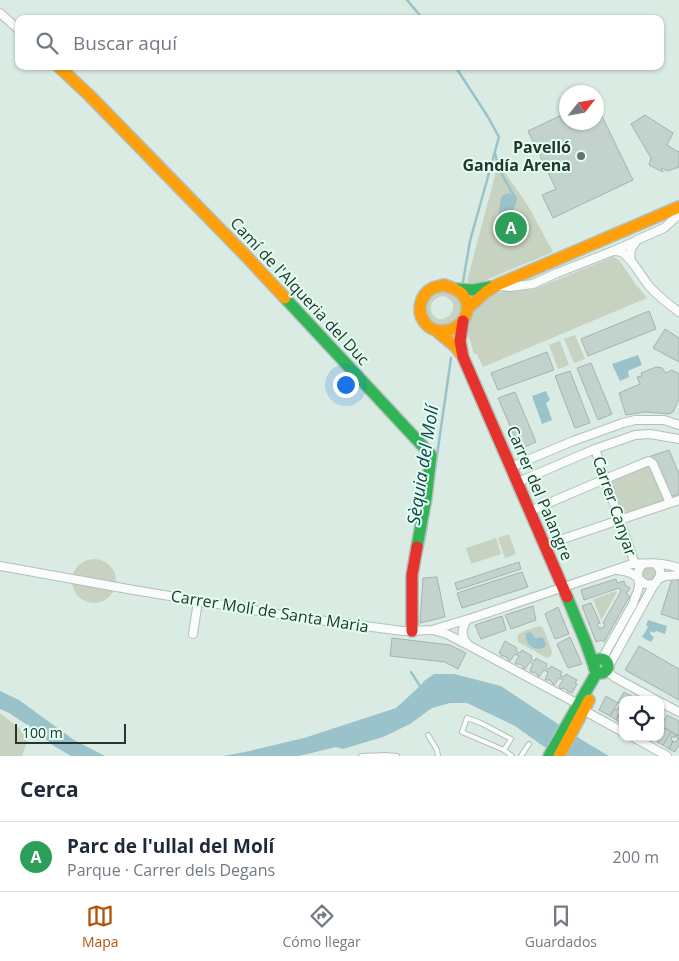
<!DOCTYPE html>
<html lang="es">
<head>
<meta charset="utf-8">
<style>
	:root { --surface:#fff; --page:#f6f6f7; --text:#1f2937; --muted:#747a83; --line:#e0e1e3; --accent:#b45309 }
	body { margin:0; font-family:"Open Sans",sans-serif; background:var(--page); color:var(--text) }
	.controls { position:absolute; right:15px; bottom:15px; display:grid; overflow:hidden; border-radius:10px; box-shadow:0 1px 4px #0004 }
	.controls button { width:45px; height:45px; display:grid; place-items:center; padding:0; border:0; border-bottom:1px solid var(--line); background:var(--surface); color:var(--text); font:25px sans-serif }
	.compass { position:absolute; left:559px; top:85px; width:45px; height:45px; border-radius:50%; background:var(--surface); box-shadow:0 1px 4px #0004; rotate:59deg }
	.scale { position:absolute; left:15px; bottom:12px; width:111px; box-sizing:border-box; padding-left:5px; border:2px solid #28342f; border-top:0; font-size:14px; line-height:18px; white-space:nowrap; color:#28342f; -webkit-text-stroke:4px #e1fff1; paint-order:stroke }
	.you { position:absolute; left:345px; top:384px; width:18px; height:18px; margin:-12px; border:4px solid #fff; border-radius:50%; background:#1a73e8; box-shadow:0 0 0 8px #1a73e833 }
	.badge { display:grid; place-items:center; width:32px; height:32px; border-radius:50%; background:var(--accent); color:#fff; font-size:16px; font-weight:700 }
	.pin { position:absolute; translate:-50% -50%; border:2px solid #fff; box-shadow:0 1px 5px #0006 }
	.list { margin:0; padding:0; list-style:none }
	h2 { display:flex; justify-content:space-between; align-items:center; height:65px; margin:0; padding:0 20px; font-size:21px }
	h2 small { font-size:16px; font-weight:400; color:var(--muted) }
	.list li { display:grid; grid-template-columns:32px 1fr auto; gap:15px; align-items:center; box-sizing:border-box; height:70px; padding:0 20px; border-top:1px solid var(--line) }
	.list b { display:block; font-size:19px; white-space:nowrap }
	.list p { margin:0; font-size:16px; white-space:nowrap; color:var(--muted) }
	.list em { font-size:16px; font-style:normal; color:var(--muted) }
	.icon { flex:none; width:28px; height:28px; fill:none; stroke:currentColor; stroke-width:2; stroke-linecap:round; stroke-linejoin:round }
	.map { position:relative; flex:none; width:679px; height:756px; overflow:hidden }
	.search { position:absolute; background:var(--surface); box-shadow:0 1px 4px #0004; left:15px; right:15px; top:15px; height:55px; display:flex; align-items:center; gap:12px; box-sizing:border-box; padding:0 18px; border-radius:10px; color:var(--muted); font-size:19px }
	.sheet { height:135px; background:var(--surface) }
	nav { display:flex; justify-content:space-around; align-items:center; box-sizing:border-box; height:70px; border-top:1px solid var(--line); background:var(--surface); font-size:14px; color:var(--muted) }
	nav a { display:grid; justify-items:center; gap:2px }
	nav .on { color:var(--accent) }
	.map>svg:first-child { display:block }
</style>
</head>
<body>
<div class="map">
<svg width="679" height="756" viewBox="0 0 679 756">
	<rect width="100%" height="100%" fill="#daebe3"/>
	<!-- green -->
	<path fill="#c8d2c0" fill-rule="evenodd" d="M 497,168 L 503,170 L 527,204 L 553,252 L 474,285 L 467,281 Z
		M 613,257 L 619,260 L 637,286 L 647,298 L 483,367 L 477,354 L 474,354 L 467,330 L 468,318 L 471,311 L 482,300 L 504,291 L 532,290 Z
		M 436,289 L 455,293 L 462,304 L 462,310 L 457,322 L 445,328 L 427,321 L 423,303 ZM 443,296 C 468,303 441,332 432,313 C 428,304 435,297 443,296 Z
		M 575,335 L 585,359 L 574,363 L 564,339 Z
		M 560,341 L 569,365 L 558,369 L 549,345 Z
		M 647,465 L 652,466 L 667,501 L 622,515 L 609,480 Z
		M 509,534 L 516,554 L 505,558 L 498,538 Z
		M 496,538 L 501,554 L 471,564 L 466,548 Z
		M72 581a22 22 0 1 1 44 0a22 22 0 1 1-44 0Z
		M642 574a7 7 0 1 1 14 0a7 7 0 1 1-14 0Z
		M 616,591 L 617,592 L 602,619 L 601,619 L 593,599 Z
		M 539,626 L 543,628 L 552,651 L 551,656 L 547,658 L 518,642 C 514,631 530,630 539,626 ZM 529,632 L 533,634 L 535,638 L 544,639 L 546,641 L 544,648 C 534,652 524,644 526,633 Z
		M 0,713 L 29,736 L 22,756 L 0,756 Z"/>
	<!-- water -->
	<path fill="#9ac2ca" d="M 508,193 C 511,194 514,194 516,196 C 519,201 515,204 514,208 C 511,217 515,231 498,224 C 496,218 497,218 499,212 C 500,207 499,202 502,196 Z
		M 638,355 L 642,365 L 628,371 L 629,377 L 620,381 L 612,364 Z
		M 546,391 L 550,400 L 546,403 L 552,420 L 542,424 L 532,396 Z
		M 648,620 L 667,626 L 665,634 L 656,631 L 654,633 L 651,631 L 650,634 L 654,637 L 651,642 L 642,637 L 648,627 L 646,625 Z
		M 529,632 L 532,633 L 535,638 L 541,637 L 544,639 L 546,643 L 544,648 C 534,652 524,644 526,633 Z
		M 434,674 L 454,674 L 501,686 L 582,740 L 609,756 L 559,756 L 543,746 L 515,726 L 467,703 L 450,703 L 432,708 L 410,724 L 383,737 L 343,749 L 336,747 L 299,756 L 223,756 L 245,752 L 304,738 L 396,708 L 420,686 L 424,681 Z
		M 0,691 L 19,700 L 74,740 L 105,756 L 71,756 L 54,746 L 32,728 L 9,713 L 0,709 Z"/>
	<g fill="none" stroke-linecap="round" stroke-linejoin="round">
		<!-- stream -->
		<path stroke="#9ac2ca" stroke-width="2.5" d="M 407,0 L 423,19
			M 455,66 L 488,117 L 499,137 L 470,241 L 463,282
			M 495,153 C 497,169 506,181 513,194
			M 433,483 L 451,358
			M 421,555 L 427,526
			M 411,672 L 420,686"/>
	</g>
	<!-- building -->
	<path fill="#c4d2ce" stroke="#a5b3af" d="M 596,104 L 633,180 L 553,218 L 542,195 L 556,189 L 528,131 L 566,113 L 566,122 L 596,122 Z
		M 645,115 L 673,133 L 667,145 L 678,152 L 679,151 L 679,167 L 668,171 L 661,168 L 663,172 L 649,165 L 651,158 L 631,124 Z
		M 649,311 L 656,329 L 588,356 L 581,339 Z
		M 665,329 L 679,338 L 679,362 L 653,348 Z
		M 547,352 L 554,370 L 498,390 L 491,373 Z
		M 591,363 L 612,414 L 598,420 L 577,368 Z
		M 656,367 L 662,368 L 666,373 L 672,370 L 679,374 L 679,399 L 673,412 L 669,414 L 645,412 L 626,415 L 619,393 L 640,384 L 637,377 L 642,376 L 641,373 Z
		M 570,371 L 590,423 L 575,428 L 555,376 Z
		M 515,392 L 536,442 L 520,449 L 498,398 Z
		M 669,450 L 679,474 L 679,494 L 673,496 L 668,494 L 651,456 Z
		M 519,562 L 521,569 L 457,590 L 455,583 Z
		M 522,572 L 528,587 L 462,608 L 457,593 Z
		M 437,577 L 445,617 L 420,623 L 423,578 Z
		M 616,579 L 617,583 L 624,581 L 625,585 L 630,588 L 626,594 L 630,596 L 604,642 L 601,640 L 596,642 L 582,606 L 591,603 L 600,623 L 597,624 L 599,628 L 603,628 L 605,624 L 603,623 L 621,591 L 619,588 L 584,600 L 581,590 Z
		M 672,579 L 679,580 L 679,620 L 661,614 Z
		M 533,606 L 536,620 L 511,629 L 505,615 Z
		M 558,607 L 569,634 L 555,639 L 545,614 Z
		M 502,616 L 506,630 L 481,639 L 475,625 Z
		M 570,637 L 582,664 L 568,668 L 557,644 Z
		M 392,638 L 450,645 L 466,653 L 458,669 L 445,662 L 390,656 Z
		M 505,641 L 517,648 L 516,651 L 520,653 L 522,650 L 532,656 L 531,659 L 535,661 L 536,658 L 547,664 L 546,667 L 547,668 L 550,669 L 551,666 L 562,672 L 560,675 L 564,677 L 566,674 L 577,680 L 575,683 L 577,684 L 572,693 L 570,692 L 568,692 L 567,690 L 563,688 L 561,689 L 560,688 L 559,686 L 563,680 L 559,678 L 554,685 L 550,680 L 545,680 L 548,672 L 544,670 L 539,677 L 538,676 L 537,674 L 533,672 L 531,672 L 530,670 L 533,664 L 530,662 L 525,669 L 523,668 L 523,666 L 519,664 L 516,664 L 515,663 L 519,656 L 515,654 L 510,661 L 508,660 L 508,658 L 504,656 L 501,656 L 501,654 L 499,653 Z
		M 639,646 L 679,669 L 679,700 L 625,670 Z
		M 624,692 L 633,697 L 631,700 L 623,700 L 623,705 L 618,703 Z
		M 606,696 L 618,703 L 610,716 L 599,710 Z
		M 620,704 L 623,705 L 623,707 L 616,720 L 610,716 L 614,709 L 617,710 Z
		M 621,710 L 623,711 L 623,721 L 622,723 L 616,720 Z
		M 667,715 L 679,721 L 679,736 L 661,726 Z
		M 665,728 L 671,732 L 663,745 L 657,742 Z
		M 671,732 L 676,735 L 675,738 L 672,736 L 671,740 L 673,741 L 669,749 L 663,745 Z
		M 676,735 L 679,736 L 679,744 L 675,752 L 669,749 L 673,741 L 676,742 L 678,738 L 676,736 Z"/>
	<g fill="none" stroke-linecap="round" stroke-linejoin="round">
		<defs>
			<path id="lane" d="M 428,735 L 437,750 L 438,756
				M 504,750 L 511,739 L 481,723 L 467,718 L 462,732 L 504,750 L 512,756
				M 361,756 L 385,755 L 397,756
				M 521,756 L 529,744"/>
			<path id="street" d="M 0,13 L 19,30
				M 613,251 L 636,241
				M 630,260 L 631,249 L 637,240 L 664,228 L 676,217 L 679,212
				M 499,286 L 510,287 L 533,284 L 557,273 L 613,251 C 615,251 618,251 621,252 C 630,256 642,277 649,286 C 658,296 668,304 679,312
				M 595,449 L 635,564
				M 511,467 L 573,441 L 623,423 L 635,420 L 664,420 L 679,425
				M 518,482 L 595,449 L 635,435 L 650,434 L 679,439
				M 530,511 L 605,479 L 649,461 L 653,464 L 670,503
				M 545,545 L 679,500
				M 0,566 L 128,589 L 295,617 L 403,631 L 432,630 L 472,618 L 632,564 C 648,563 663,562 679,568
				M 617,570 C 624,571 628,571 634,575 C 643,580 643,588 656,583
				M 659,579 L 665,576 L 679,575
				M 467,620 C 462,628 460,636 467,643
				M 433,630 L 447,634 L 468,645 L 578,704
				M 193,634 L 198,601
				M 602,659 L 633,604 L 639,587 L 638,572 L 641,566 L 644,564
				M 609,666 L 652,588 C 658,579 665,574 656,564
				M 607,671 L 614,677 L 656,700
				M 660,702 L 679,712
				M 583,710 L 623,732
				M 633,737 L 667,756"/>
			<path id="fast" d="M 457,289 L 473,290 L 490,287
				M 285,298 L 431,455 L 426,498 L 417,547
				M 567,597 L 586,643 L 594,666
				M594 666a7 7 0 1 1 14 0a7 7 0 1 1-14 0Z
				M 549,756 L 597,672"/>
			<path id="slow" d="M 58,66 L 90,96 L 245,255 L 285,298
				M 444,285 C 450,287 456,289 461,293 C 476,308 462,331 443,331 C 436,331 430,329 426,324 C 416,313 419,295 433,288 C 436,287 440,286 444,285 Z
				M 468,308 L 486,292 L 497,285 L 679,207
				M 438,332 L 455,346 L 462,355
				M 559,756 L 589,700"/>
			<path id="jam" d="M 463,321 L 460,341 L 463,357 L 567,597
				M 412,631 L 412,575 L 417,547"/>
		</defs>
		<!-- lane casing -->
		<use href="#lane" stroke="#b2c0b9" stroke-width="6"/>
		<!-- street casing -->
		<use href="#street" stroke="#b2c0b9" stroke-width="10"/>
		<!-- fast casing -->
		<use href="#fast" stroke="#b2c0b9" stroke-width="14"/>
		<!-- slow casing -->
		<use href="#slow" stroke="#b2c0b9" stroke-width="14"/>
		<!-- jam casing -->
		<use href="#jam" stroke="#b2c0b9" stroke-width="14"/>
		<!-- lane -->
		<use href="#lane" stroke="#f9fcfb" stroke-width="4"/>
		<!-- street -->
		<use href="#street" stroke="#f9fcfb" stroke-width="8"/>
		<!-- fast -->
		<use href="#fast" stroke="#30b455" stroke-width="11"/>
		<!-- slow -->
		<use href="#slow" stroke="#ff9f0a" stroke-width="11"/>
		<!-- jam -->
		<use href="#jam" stroke="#e5322d" stroke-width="11"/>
	</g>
	<!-- markers -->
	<circle fill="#66746e" stroke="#e1fff1" stroke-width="2" cx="581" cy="156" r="5"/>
	<g text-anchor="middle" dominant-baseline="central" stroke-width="4" stroke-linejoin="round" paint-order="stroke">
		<!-- poi labels -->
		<g font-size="16" font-weight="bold" fill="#28342f" stroke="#e1fff1" text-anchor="end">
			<text x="571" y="147">Pavelló<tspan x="571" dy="18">Gandía Arena</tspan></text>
		</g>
		<!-- street labels -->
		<g font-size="16" fill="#28342f" stroke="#e1fff1">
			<text transform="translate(300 291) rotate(47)">Camí de l'Alqueria del Duc</text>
			<text transform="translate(540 493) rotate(67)">Carrer del Palangre</text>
			<text transform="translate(615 506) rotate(71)">Carrer Canyar</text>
			<text transform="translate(270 611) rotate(9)">Carrer Molí de Santa Maria</text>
		</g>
		<!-- water labels -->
		<g font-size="18" font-style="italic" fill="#174450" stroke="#e1fff1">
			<text transform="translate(422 465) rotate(-81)">Sèquia del Molí</text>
		</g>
	</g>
</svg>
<div class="controls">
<button><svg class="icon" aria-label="locate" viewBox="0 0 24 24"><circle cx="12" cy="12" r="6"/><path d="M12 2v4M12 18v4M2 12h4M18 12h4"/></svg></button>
</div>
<svg class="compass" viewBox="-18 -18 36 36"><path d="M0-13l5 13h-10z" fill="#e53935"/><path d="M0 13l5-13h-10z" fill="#747a83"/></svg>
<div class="scale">100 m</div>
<div class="you"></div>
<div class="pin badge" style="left:511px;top:228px;background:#2e9e5b">A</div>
<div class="search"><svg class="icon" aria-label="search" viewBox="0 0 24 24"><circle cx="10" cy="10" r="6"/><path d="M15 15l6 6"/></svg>Buscar aquí</div>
</div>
<section class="sheet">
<h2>Cerca<small></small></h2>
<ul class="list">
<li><span class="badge" style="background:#2e9e5b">A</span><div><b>Parc de l'ullal del Molí</b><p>Parque · Carrer dels Degans</p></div><em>200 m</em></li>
</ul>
</section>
<nav>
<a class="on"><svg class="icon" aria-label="map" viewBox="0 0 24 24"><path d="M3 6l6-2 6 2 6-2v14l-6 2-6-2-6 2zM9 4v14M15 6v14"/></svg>Mapa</a>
<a><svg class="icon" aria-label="directions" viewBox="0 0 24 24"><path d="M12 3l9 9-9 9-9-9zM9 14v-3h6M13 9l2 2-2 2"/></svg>Cómo llegar</a>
<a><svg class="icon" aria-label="saved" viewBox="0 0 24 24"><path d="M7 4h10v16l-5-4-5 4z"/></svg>Guardados</a>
</nav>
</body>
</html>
